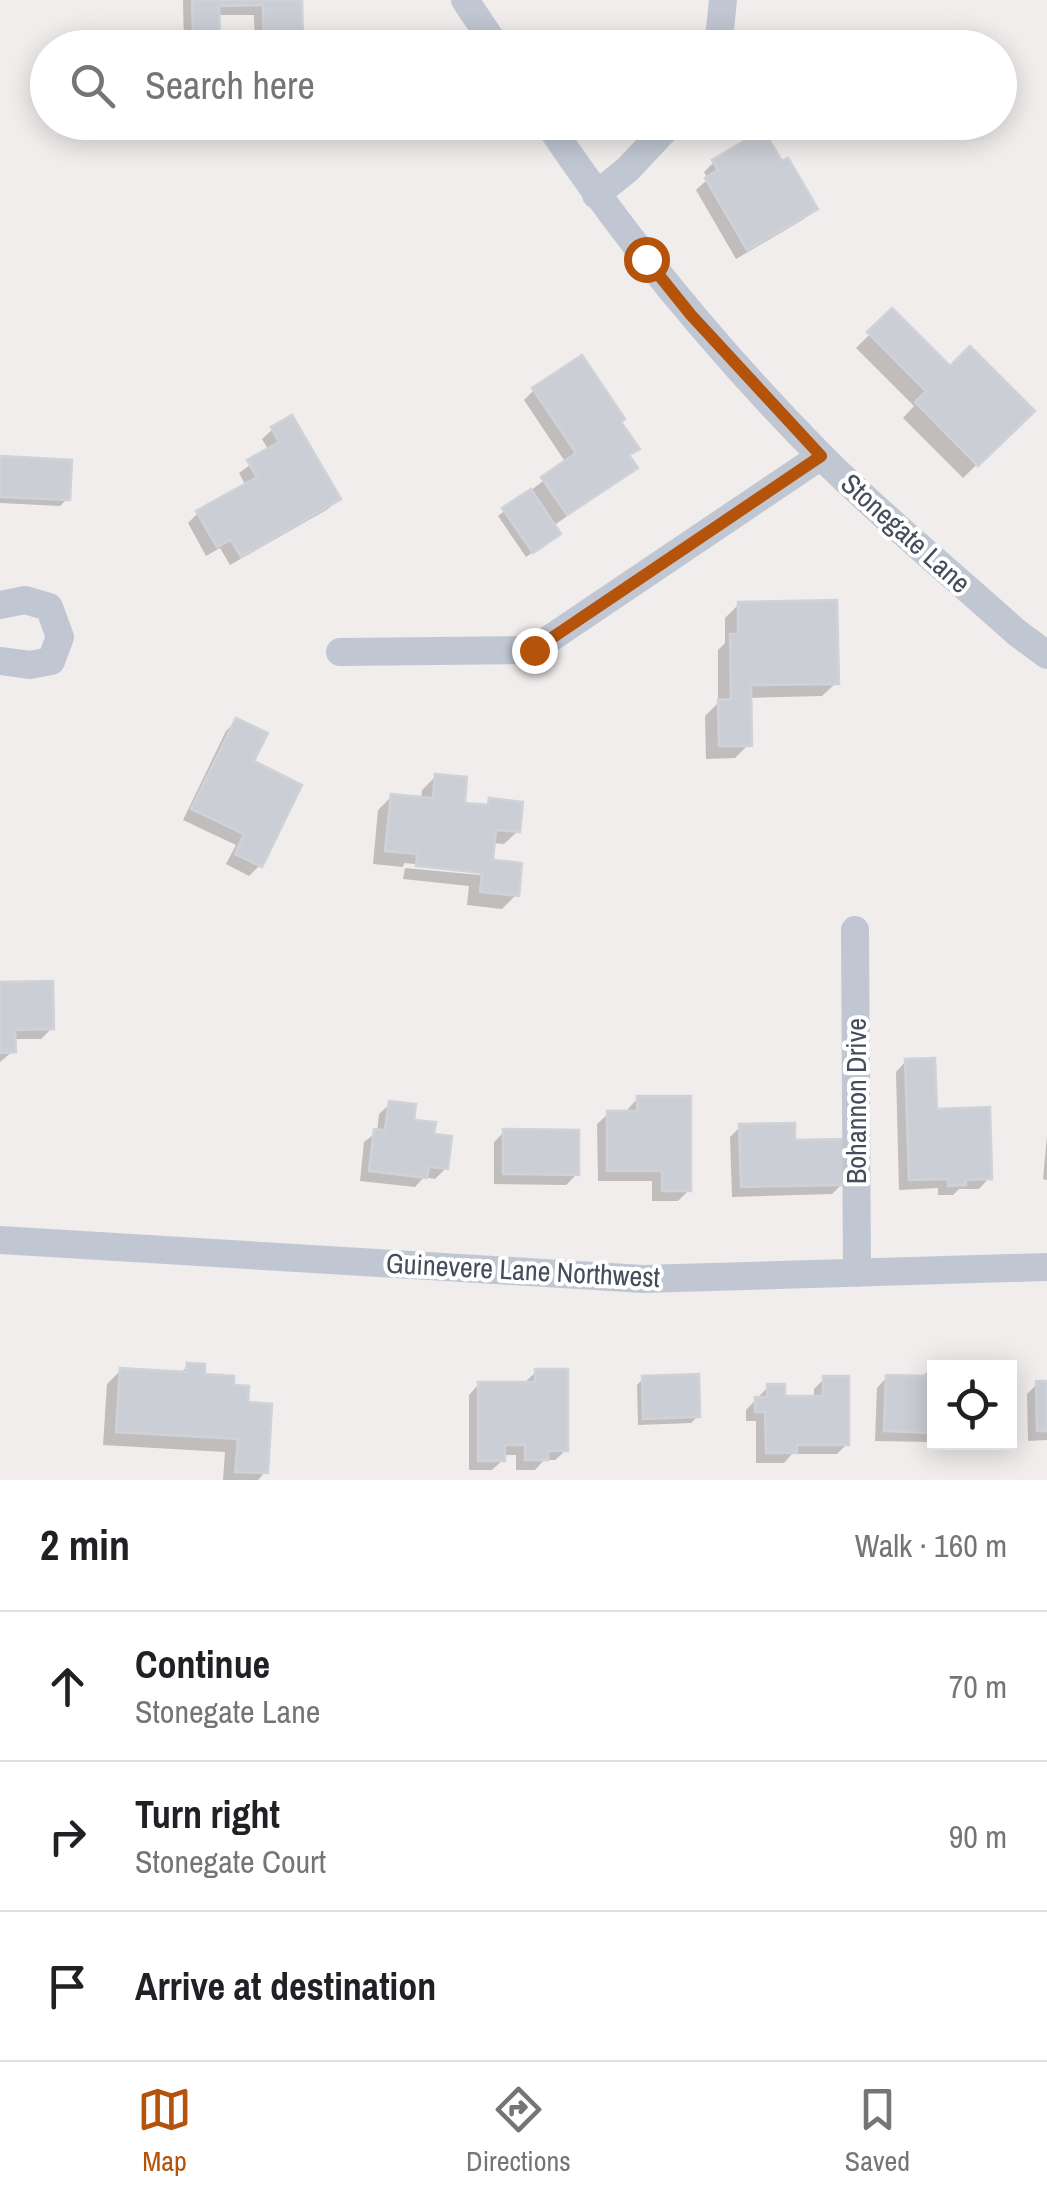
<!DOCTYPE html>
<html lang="en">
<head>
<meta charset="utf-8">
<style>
	:root { --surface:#fff; --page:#f6f6f6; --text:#202124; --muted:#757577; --line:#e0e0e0; --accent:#b45309 }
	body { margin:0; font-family:"Archivo Narrow",sans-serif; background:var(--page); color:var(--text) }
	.controls { position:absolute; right:30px; bottom:30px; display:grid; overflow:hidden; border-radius:0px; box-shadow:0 5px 25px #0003 }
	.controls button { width:90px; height:90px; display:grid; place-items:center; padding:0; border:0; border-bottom:2px solid var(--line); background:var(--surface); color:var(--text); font:50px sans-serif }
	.stop { position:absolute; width:30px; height:30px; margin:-22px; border:8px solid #b45309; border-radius:50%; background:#fff }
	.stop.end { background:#b45309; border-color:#fff; box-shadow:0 2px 10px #0008 }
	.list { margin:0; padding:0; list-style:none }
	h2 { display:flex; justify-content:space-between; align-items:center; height:130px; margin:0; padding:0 40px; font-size:42px }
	h2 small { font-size:32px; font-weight:400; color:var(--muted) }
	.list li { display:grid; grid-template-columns:65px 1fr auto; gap:30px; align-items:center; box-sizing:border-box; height:150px; padding:0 40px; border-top:2px solid var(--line) }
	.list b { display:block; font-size:38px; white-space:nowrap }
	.list p { margin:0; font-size:32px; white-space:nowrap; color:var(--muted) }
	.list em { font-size:32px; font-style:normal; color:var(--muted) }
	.icon { flex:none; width:55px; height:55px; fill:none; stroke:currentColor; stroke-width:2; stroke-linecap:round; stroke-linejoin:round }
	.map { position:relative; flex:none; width:1047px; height:1480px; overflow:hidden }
	.search { position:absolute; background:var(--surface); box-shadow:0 5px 25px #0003; left:30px; right:30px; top:30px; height:110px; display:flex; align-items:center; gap:25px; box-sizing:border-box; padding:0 35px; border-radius:55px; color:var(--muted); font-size:38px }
	.sheet { height:580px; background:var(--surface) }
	nav { display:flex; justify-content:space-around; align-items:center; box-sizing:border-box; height:140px; border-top:2px solid var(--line); background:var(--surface); font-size:28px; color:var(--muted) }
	nav a { display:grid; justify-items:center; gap:5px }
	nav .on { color:var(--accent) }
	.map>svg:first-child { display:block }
</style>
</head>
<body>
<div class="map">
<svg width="1047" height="1480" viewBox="0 0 1047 1480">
	<rect width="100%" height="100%" fill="#f0edec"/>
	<!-- shadow -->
	<path fill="#0003" d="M 183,0 L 300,0 L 301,43 L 297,48 L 255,48 L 254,15 L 217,15 L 218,40 L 210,48 L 184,48 Z
		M 714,162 L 815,209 L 804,219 L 736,259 L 696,190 L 708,179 L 704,172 Z
		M 892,312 L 950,370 L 1031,411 L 963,478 L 903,418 L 914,406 L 856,348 Z
		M 534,390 L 619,422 L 636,448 L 627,457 L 634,467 L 624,477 L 553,526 L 551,540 L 526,557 L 498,516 L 566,463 L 524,400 Z
		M 273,429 L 338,499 L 328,509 L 230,565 L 220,548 L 206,556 L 188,523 L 198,513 L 246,486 L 239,473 L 269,451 L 262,439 Z
		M 0,459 L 67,499 L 60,506 L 0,503 Z
		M 739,604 L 836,683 L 822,696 L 748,698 L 749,744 L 735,758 L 706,759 L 705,716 L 718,703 L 718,650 L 725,643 L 725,618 Z
		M 236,721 L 251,762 L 260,865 L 249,876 L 226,864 L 236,845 L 183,820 L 226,731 Z
		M 436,776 L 462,805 L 483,807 L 490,801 L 518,831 L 504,844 L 492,843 L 490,862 L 516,895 L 502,909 L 467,905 L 469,886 L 403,879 L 405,868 L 480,875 L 480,870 L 404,863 L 403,867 L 373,864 L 378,810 L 392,796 L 421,799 L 422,790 Z
		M 0,985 L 52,1028 L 41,1039 L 13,1039 L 13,1051 L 0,1062 Z
		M 906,1061 L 934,1111 L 989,1178 L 979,1189 L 959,1189 L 953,1195 L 938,1195 L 938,1188 L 899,1190 L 896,1072 Z
		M 638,1098 L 689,1190 L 678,1201 L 652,1201 L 652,1181 L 598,1181 L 597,1124 L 608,1114 L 628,1114 L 628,1109 Z
		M 390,1104 L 432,1137 L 446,1168 L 435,1179 L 424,1177 L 415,1187 L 360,1181 L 364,1142 L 377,1132 L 379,1114 Z
		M 740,1127 L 793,1143 L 842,1184 L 832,1194 L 732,1197 L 730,1137 Z
		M 504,1132 L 577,1174 L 566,1185 L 494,1184 L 494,1142 Z
		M 1047,1135 L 1047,1180 L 1043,1179 Z
		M 188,1366 L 202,1377 L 231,1387 L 245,1404 L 265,1472 L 258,1480 L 223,1480 L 225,1452 L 103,1445 L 107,1384 L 121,1370 L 179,1374 Z
		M 933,1366 L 934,1442 L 875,1441 L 877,1388 L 887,1377 L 923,1376 Z
		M 536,1372 L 566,1450 L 555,1460 L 544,1460 L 535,1470 L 516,1470 L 516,1455 L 503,1455 L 503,1460 L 492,1470 L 469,1470 L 469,1395 L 479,1384 L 525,1382 Z
		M 643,1379 L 698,1416 L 691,1423 L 638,1425 L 637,1385 Z
		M 824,1379 L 847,1444 L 837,1454 L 792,1454 L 784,1463 L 756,1463 L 756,1421 L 746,1421 L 746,1410 L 768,1387 L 782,1398 L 814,1398 L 814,1389 Z
		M 1037,1384 L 1047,1384 L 1047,1440 L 1028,1441 L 1027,1394 Z"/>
	<!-- building -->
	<path fill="#ccced5" stroke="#d0d2d9" stroke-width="2.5" d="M 192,0 L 302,0 L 303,45 L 264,45 L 263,5 L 219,6 L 220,41 L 193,41 Z
		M 763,130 L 782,161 L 788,158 L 818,209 L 747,250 L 705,178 L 718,170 L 712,160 Z
		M 892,308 L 950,366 L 970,346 L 1035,411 L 978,466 L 915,402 L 926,391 L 867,332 Z
		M 582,355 L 625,419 L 621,422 L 640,449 L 629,455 L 638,468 L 567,515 L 541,477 L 576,453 L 532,388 Z
		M 292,415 L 341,499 L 241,557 L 231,540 L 217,547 L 196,511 L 257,477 L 247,460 L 279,442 L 271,427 Z
		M 0,456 L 72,460 L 70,500 L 0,497 Z
		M 531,489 L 561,534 L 533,553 L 502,508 Z
		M 837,600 L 839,684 L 751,685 L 752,746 L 719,746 L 718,700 L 731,699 L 730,634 L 738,634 L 738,602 Z
		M 236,718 L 268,733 L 254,761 L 302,785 L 262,867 L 235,854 L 244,834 L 191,809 Z
		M 435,774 L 467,777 L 465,803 L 488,805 L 489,798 L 523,802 L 520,832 L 496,830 L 493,860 L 522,863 L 519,896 L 480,892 L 482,873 L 416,866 L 417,854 L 385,851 L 391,794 L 433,798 Z
		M 53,981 L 54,1029 L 15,1030 L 16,1052 L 0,1053 L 0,982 Z
		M 935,1058 L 937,1109 L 990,1107 L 992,1179 L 966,1180 L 966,1185 L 948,1186 L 948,1179 L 909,1180 L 905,1059 Z
		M 637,1096 L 691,1096 L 691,1191 L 662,1191 L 662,1171 L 607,1171 L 607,1111 L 637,1111 Z
		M 389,1101 L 416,1104 L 414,1120 L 436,1122 L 434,1134 L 452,1136 L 448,1169 L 429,1167 L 427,1178 L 369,1171 L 374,1129 L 385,1130 Z
		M 795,1123 L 795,1140 L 844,1139 L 845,1185 L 741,1187 L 739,1124 Z
		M 503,1129 L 579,1130 L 579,1175 L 503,1174 Z
		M 187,1363 L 205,1364 L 205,1374 L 234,1376 L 234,1385 L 249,1386 L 248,1402 L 272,1404 L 268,1473 L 235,1472 L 238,1439 L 116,1432 L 120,1368 L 186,1372 Z
		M 932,1363 L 966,1364 L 966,1368 L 934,1368 L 934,1433 L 884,1431 L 886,1375 L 932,1376 Z
		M 535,1369 L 568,1369 L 568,1451 L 548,1451 L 548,1460 L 525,1460 L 525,1445 L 505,1445 L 505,1461 L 478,1461 L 478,1382 L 535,1382 Z
		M 699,1374 L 700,1417 L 643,1419 L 642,1376 Z
		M 823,1376 L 849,1376 L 849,1445 L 797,1445 L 797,1453 L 766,1453 L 765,1412 L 755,1412 L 755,1397 L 767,1397 L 767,1384 L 785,1384 L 785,1396 L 823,1396 Z
		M 1036,1381 L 1047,1381 L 1047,1431 L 1037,1431 Z"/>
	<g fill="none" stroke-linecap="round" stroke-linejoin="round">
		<!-- minor -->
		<path stroke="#c0c7d2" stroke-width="28" d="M 465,0 L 497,48
			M 718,48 L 723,0
			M 547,122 C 628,243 721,355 823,458 C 884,519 952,574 1016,632 L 1047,655
			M 596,195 L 628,169 L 672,122
			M 0,605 L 25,600 L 49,607 L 60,637 L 51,661 L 30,665 L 0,661
			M 340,652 L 533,650 L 821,456
			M 855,930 L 857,1273
			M 0,1240 L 643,1279 L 1047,1267"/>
	</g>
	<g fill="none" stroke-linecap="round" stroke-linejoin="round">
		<!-- route -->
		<path stroke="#b45309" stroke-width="12" d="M 534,650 L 821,456 L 691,315 L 646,259"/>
	</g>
	<g text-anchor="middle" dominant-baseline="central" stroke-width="8" stroke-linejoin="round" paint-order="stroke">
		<!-- street labels -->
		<g font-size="28" fill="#454d5a" stroke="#fff">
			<text transform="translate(906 533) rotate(42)">Stonegate Lane</text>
			<text transform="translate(856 1101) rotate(-90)">Bohannon Drive</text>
			<text transform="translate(523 1270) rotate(3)">Guinevere Lane Northwest</text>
		</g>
	</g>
</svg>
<div class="controls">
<button><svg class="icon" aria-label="locate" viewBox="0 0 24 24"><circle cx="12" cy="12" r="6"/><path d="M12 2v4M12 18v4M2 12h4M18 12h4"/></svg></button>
</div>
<div class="stop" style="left:646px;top:259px"></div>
<div class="stop end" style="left:534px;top:650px"></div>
<div class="search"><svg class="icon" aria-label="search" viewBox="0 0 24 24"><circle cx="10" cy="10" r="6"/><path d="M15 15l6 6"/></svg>Search here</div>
</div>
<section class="sheet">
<h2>2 min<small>Walk · 160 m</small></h2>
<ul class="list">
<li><svg class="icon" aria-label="ahead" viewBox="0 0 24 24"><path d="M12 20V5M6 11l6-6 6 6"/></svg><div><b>Continue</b><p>Stonegate Lane</p></div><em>70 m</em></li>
<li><svg class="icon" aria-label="right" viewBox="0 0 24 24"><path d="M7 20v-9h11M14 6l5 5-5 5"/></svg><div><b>Turn right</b><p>Stonegate Court</p></div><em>90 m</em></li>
<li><svg class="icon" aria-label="arrive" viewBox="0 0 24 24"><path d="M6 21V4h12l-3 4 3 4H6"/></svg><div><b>Arrive at destination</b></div></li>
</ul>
</section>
<nav>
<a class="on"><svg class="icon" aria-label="map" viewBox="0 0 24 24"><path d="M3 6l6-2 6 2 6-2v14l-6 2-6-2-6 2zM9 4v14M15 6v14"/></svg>Map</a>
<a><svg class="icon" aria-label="directions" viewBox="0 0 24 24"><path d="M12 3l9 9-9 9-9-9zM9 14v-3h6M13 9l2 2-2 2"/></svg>Directions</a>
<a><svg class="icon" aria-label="saved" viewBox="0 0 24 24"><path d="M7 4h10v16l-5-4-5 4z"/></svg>Saved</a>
</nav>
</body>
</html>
